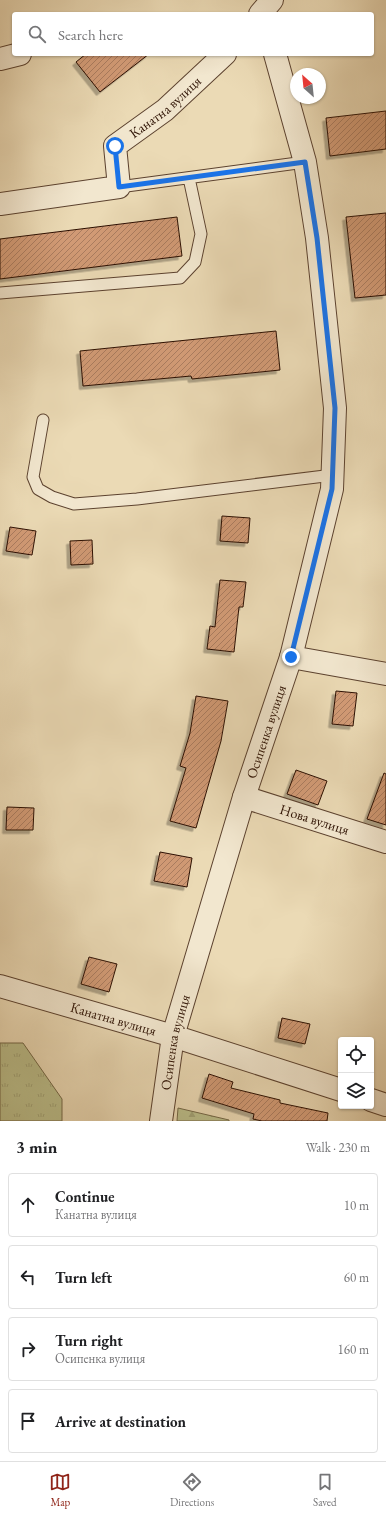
<!DOCTYPE html>
<html lang="en">
<head>
<meta charset="utf-8">
<style>
	:root { --surface:#fff; --page:#f2f2f2; --text:#202124; --muted:#757577; --line:#e0e0e0; --accent:#8f2418 }
	body { margin:0; font-family:"EB Garamond",serif; background:var(--page); color:var(--text) }
	.controls { position:absolute; right:12px; bottom:12px; display:grid; overflow:hidden; border-radius:4px; box-shadow:0 1px 3px #0004 }
	.controls button { width:36px; height:36px; display:grid; place-items:center; padding:0; border:0; border-bottom:1px solid var(--line); background:var(--surface); color:var(--text); font:20px sans-serif }
	.compass { position:absolute; left:290px; top:68px; width:36px; height:36px; border-radius:50%; background:var(--surface); box-shadow:0 1px 3px #0004; rotate:333deg }
	.stop { position:absolute; width:12px; height:12px; margin:-9px; border:3px solid #1a73e8; border-radius:50%; background:#fff }
	.stop.end { background:#1a73e8; border-color:#fff; box-shadow:0 1px 4px #0008 }
	.list { margin:0; padding:0; list-style:none }
	h2 { display:flex; justify-content:space-between; align-items:center; height:52px; margin:0; padding:0 16px; font-size:17px }
	h2 small { font-size:13px; font-weight:400; color:var(--muted) }
	.list li { display:grid; grid-template-columns:26px 1fr auto; gap:12px; align-items:center; box-sizing:border-box; height:64px; margin:0 8px 8px; padding:0 8px; border:1px solid var(--line); border-radius:4px }
	.list b { display:block; font-size:15px; white-space:nowrap }
	.list p { margin:0; font-size:13px; white-space:nowrap; color:var(--muted) }
	.list em { font-size:13px; font-style:normal; color:var(--muted) }
	.icon { flex:none; width:22px; height:22px; fill:none; stroke:currentColor; stroke-width:2; stroke-linecap:round; stroke-linejoin:round }
	.map { position:relative; flex:none; width:386px; height:1121px; overflow:hidden }
	.search { position:absolute; background:var(--surface); box-shadow:0 1px 3px #0004; left:12px; right:12px; top:12px; height:44px; display:flex; align-items:center; gap:10px; box-sizing:border-box; padding:0 14px; border-radius:4px; color:var(--muted); font-size:15px }
	.sheet { height:340px; background:var(--surface) }
	nav { display:flex; justify-content:space-around; align-items:center; box-sizing:border-box; height:56px; border-top:1px solid var(--line); background:var(--surface); font-size:11px; color:var(--muted) }
	nav a { display:grid; justify-items:center; gap:2px }
	nav .on { color:var(--accent) }
	.map>svg:first-child { display:block }
</style>
</head>
<body>
<div class="map">
<svg width="386" height="1121" viewBox="0 0 386 1121">
	<defs>
		<pattern id="grass-tufts" width="24" height="20" patternUnits="userSpaceOnUse"><rect width="24" height="20" fill="#bbbe8b"/><path d="M3 7l-1-3M5 7V3M7 7l1-3M15 17l-1-3M17 17v-4M19 17l1-3" fill="none" stroke="#a1a276"/></pattern>
		<pattern id="forest-firs" width="22" height="20" patternUnits="userSpaceOnUse"><rect width="22" height="20" fill="#bbbe8b"/><path d="M5 1l3.5 6h-7zM16 11l3.5 6h-7z" fill="#a1a276"/></pattern>
		<pattern id="building-hatch" width="6" height="6" patternUnits="userSpaceOnUse"><rect width="6" height="6" fill="#d19a75"/><path d="M-1 1l2-2M0 6l6-6M5 7l2-2" fill="none" stroke="#aa7c5e"/></pattern>
		<filter id="shadow"><feDropShadow dx="-3.5" dy="3.5" stdDeviation="0" flood-color="#0004"/></filter>
	</defs>
	<rect width="100%" height="100%" fill="#ebdab5"/>
	<filter id="stains"><feTurbulence type="fractalNoise" baseFrequency=".005" numOctaves="4"/><feColorMatrix values="0 0 0 0 .2 0 0 0 0 .09 0 0 0 0 .02 0 0 0 .5 -.17"/></filter>
	<radialGradient id="worn" r=".72"><stop offset=".6" stop-color="#630" stop-opacity="0"/><stop offset="1" stop-color="#630" stop-opacity=".3"/></radialGradient>
	<!-- grass -->
	<path fill="url(#grass-tufts)" stroke="#746746" d="M 0,1043 L 23,1043 L 62,1099 L 62,1121 L 0,1121 Z"/>
	<!-- forest -->
	<path fill="url(#forest-firs)" stroke="#746746" d="M 178,1108 L 229,1120 L 229,1121 L 177,1121 Z"/>
	<!-- building -->
	<path fill="url(#building-hatch)" stroke="#2c1002" filter="url(#shadow)" d="M 86,54 L 149,54 L 100,92 L 76,62 Z
		M 386,111 L 386,149 L 330,156 L 326,118 Z
		M 386,213 L 386,295 L 355,298 L 346,217 Z
		M 177,217 L 182,256 L 0,279 L 0,239 Z
		M 276,331 L 280,370 L 192,379 L 191,376 L 83,386 L 80,351 Z
		M 222,516 L 250,518 L 248,543 L 220,541 Z
		M 10,527 L 36,531 L 32,555 L 6,551 Z
		M 92,540 L 93,564 L 71,565 L 70,541 Z
		M 220,580 L 246,582 L 243,607 L 239,607 L 234,652 L 207,649 L 210,626 L 215,627 Z
		M 336,691 L 357,693 L 353,726 L 332,724 Z
		M 196,696 L 228,701 L 221,741 L 196,828 L 170,821 L 186,768 L 180,766 L 190,733 Z
		M 296,770 L 327,781 L 318,805 L 287,794 Z
		M 384,773 L 386,774 L 386,825 L 367,819 Z
		M 7,807 L 34,808 L 33,830 L 6,830 Z
		M 160,852 L 192,858 L 187,887 L 154,881 Z
		M 89,957 L 117,964 L 109,992 L 81,984 Z
		M 282,1018 L 310,1024 L 305,1044 L 278,1038 Z
		M 209,1074 L 233,1082 L 231,1088 L 280,1100 L 280,1103 L 328,1113 L 327,1121 L 262,1121 L 253,1119 L 254,1114 L 202,1098 Z"/>
	<g fill="none" stroke-linecap="round" stroke-linejoin="round">
		<defs>
			<path id="service" d="M 119,187 L 305,162
				M 0,293 L 180,278 L 195,262 L 201,234 L 189,178
				M 43,420 L 33,477 L 38,489 L 52,497 L 74,504 L 137,499 L 333,475"/>
			<g id="minor">
				<path d="M 260,14 L 272,0"/>
				<path d="M 0,59 L 20,54"/>
				<path id="s1" d="M 0,204 L 119,187 L 115,146 L 165,110 L 225,54"/>
				<path d="M 291,657 L 386,674"/>
				<path id="s2" d="M 244,797 L 386,842"/>
				<path id="s3" d="M 0,986 L 173,1036 L 341,1090"/>
				<path d="M 371,1100 L 386,1105"/>
				<path id="s4" d="M 161,1121 L 173,1036 L 244,797 L 291,657 L 332,489 L 335,408 L 317,238 L 305,162 L 275,54"/>
			</g>
		</defs>
		<!-- service casing -->
		<use href="#service" stroke="#5c422f" stroke-width="13"/>
		<!-- minor casing -->
		<use href="#minor" stroke="#5c422f" stroke-width="24"/>
		<!-- service -->
		<use href="#service" stroke="#f2e7cf" stroke-width="11"/>
		<!-- minor -->
		<use href="#minor" stroke="#f2e7cf" stroke-width="22"/>
	</g>
	<g fill="none" stroke-linecap="round" stroke-linejoin="round">
		<!-- route -->
		<path stroke="#1a73e8" stroke-width="5" d="M 115,146 L 119,187 L 305,162 L 317,238 L 335,408 L 332,489 L 291,657"/>
	</g>
	<g text-anchor="middle" dominant-baseline="central" stroke-width="4" stroke-linejoin="round" paint-order="stroke">
		<!-- street labels -->
		<g font-size="14" fill="#2c1002" stroke="#f2e7cf">
			<text stroke="none"><textPath href="#s1" startOffset="225">Канатна вулиця</textPath></text>
			<text stroke="none"><textPath href="#s4" startOffset="404">Осипенка вулиця</textPath></text>
			<text stroke="none"><textPath href="#s2" startOffset="74">Нова вулиця</textPath></text>
			<text stroke="none"><textPath href="#s3" startOffset="118">Канатна вулиця</textPath></text>
			<text stroke="none"><textPath href="#s4" startOffset="80">Осипенка вулиця</textPath></text>
		</g>
	</g>
	<rect width="100%" height="100%" filter="url(#stains)"/>
	<rect width="100%" height="100%" fill="url(#worn)"/>
</svg>
<div class="controls">
<button><svg class="icon" aria-label="locate" viewBox="0 0 24 24"><circle cx="12" cy="12" r="6"/><path d="M12 2v4M12 18v4M2 12h4M18 12h4"/></svg></button>
<button><svg class="icon" aria-label="layers" viewBox="0 0 24 24"><path d="M12 4l9 5-9 5-9-5zM3 14l9 5 9-5"/></svg></button>
</div>
<svg class="compass" viewBox="-18 -18 36 36"><path d="M0-13l5 13h-10z" fill="#e53935"/><path d="M0 13l5-13h-10z" fill="#757577"/></svg>
<div class="stop" style="left:115px;top:146px"></div>
<div class="stop end" style="left:291px;top:657px"></div>
<div class="search"><svg class="icon" aria-label="search" viewBox="0 0 24 24"><circle cx="10" cy="10" r="6"/><path d="M15 15l6 6"/></svg>Search here</div>
</div>
<section class="sheet">
<h2>3 min<small>Walk · 230 m</small></h2>
<ul class="list">
<li><svg class="icon" aria-label="ahead" viewBox="0 0 24 24"><path d="M12 20V5M6 11l6-6 6 6"/></svg><div><b>Continue</b><p>Канатна вулиця</p></div><em>10 m</em></li>
<li><svg class="icon" aria-label="left" viewBox="0 0 24 24"><path d="M17 20v-9H6M10 6l-5 5 5 5"/></svg><div><b>Turn left</b></div><em>60 m</em></li>
<li><svg class="icon" aria-label="right" viewBox="0 0 24 24"><path d="M7 20v-9h11M14 6l5 5-5 5"/></svg><div><b>Turn right</b><p>Осипенка вулиця</p></div><em>160 m</em></li>
<li><svg class="icon" aria-label="arrive" viewBox="0 0 24 24"><path d="M6 21V4h12l-3 4 3 4H6"/></svg><div><b>Arrive at destination</b></div></li>
</ul>
</section>
<nav>
<a class="on"><svg class="icon" aria-label="map" viewBox="0 0 24 24"><path d="M3 6l6-2 6 2 6-2v14l-6 2-6-2-6 2zM9 4v14M15 6v14"/></svg>Map</a>
<a><svg class="icon" aria-label="directions" viewBox="0 0 24 24"><path d="M12 3l9 9-9 9-9-9zM9 14v-3h6M13 9l2 2-2 2"/></svg>Directions</a>
<a><svg class="icon" aria-label="saved" viewBox="0 0 24 24"><path d="M7 4h10v16l-5-4-5 4z"/></svg>Saved</a>
</nav>
</body>
</html>
